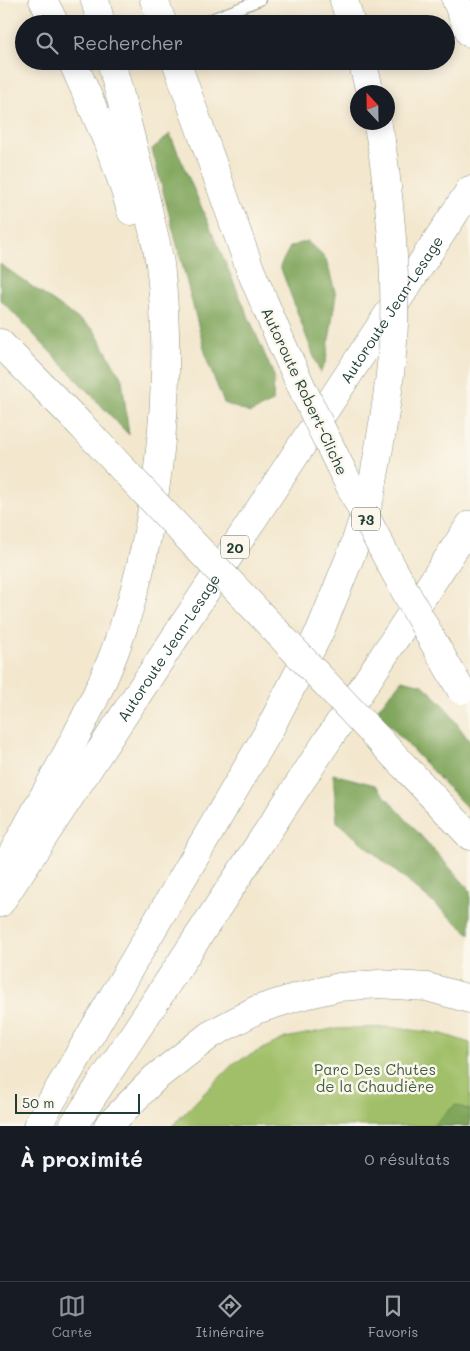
<!DOCTYPE html>
<html lang="fr">
<head>
<meta charset="utf-8">
<style>
	:root { --surface:#171b24; --page:#20242c; --text:#f1f3f6; --muted:#9ea1a6; --line:#363941; --accent:#8c9099 }
	body { margin:0; font-family:Mali,sans-serif; background:var(--page); color:var(--text) }
	.compass { position:absolute; left:350px; top:85px; width:45px; height:45px; border-radius:50%; background:var(--surface); box-shadow:0 2px 12px #0003; rotate:338deg }
	.scale { position:absolute; left:15px; bottom:12px; width:125px; box-sizing:border-box; padding-left:5px; border:2px solid #1f3d34; border-top:0; font-size:14px; line-height:18px; white-space:nowrap; color:#1f3d34; -webkit-text-stroke:4px #fbf7ec; paint-order:stroke }
	.list { margin:0; padding:0; list-style:none }
	h2 { display:flex; justify-content:space-between; align-items:center; height:65px; margin:0; padding:0 20px; font-size:21px }
	h2 small { font-size:16px; font-weight:400; color:var(--muted) }
	.icon { flex:none; width:28px; height:28px; fill:none; stroke:currentColor; stroke-width:2; stroke-linecap:round; stroke-linejoin:round }
	.map { position:relative; flex:none; width:470px; height:1126px; overflow:hidden }
	.search { position:absolute; background:var(--surface); box-shadow:0 2px 12px #0003; left:15px; right:15px; top:15px; height:55px; display:flex; align-items:center; gap:12px; box-sizing:border-box; padding:0 18px; border-radius:28px; color:var(--muted); font-size:19px }
	.sheet { height:155px; background:var(--surface) }
	nav { display:flex; justify-content:space-around; align-items:center; box-sizing:border-box; height:70px; border-top:1px solid var(--line); background:var(--surface); font-size:14px; color:var(--muted) }
	nav a { display:grid; justify-items:center; gap:2px }
	nav .on { color:var(--accent) }
	.map>svg:first-child { display:block }
</style>
</head>
<body>
<div class="map">
<svg width="470" height="1126" viewBox="0 0 470 1126">
	<rect width="100%" height="100%" fill="#fbf7ec"/>
	<filter id="ink" filterUnits="userSpaceOnUse"><feTurbulence type="fractalNoise" baseFrequency=".02" numOctaves="2"/><feDisplacementMap in="SourceGraphic" scale="10" xChannelSelector="R" yChannelSelector="G"/><feConvolveMatrix kernelMatrix="1 2 1 2 8 2 1 2 1" color-interpolation-filters="sRGB"/></filter>
	<filter id="wash" filterUnits="userSpaceOnUse"><feTurbulence type="fractalNoise" baseFrequency=".0096" numOctaves="4" result="noise"/><feDisplacementMap in="SourceGraphic" scale="20" xChannelSelector="R" yChannelSelector="G"/><feGaussianBlur stdDeviation="1.12" result="paint"/><feColorMatrix in="noise" values="0 0 0 0 0 0 0 0 0 0 0 0 0 0 0 0 0 1.4 0 .05"/><feComposite in="paint" operator="in"/></filter>
	<g filter="url(#wash)">
		<rect width="100%" height="100%" fill="#f3e7ce"/>
		<!-- green -->
		<path fill="#a0bf68" stroke="#607e4e" d="M 390,1027 L 442,1034 L 470,1043 L 470,1126 L 172,1126 L 234,1063 L 285,1038 L 332,1029 Z"/>
		<!-- forest -->
		<path fill="#80a65c" stroke="#507248" d="M 170,134 L 274,376 L 273,402 L 250,413 L 224,403 L 208,363 L 152,149 Z
			M 307,241 L 326,259 L 336,295 L 326,361 L 320,373 L 280,266 L 290,247 Z
			M 0,264 L 94,330 L 122,379 L 129,435 L 0,299 Z
			M 402,680 L 423,685 L 443,704 L 470,742 L 470,811 L 376,711 Z
			M 333,774 L 375,785 L 470,890 L 470,934 L 337,822 Z
			M 455,1105 L 470,1110 L 470,1126 L 433,1126 Z"/>
	</g>
	<g filter="url(#ink)">
		<g fill="none" stroke-linecap="round" stroke-linejoin="round">
			<defs>
				<path id="service" d="M 198,24 L 260,0"/>
				<g id="motorway">
					<path d="M 43,0 L 55,24"/>
					<path d="M 95,0 L 101,24"/>
					<path d="M 154,0 L 163,24"/>
					<path d="M 344,0 L 351,24"/>
					<path d="M 456,0 L 470,33"/>
					<path d="M 72,61 C 94,110 117,159 131,211"/>
					<path d="M 176,61 L 250,269 L 281,342"/>
					<path d="M 362,61 L 370,92"/>
					<path d="M 377,122 L 381,141"/>
					<path d="M 0,343 L 82,426"/>
					<path d="M 402,764 L 470,836"/>
					<path d="M 4,869 C 40,801 82,732 111,661 C 157,545 175,387 160,264 C 157,247 153,230 149,214 C 138,162 124,112 111,61"/>
					<path id="s1" d="M 0,903 L 470,190"/>
					<path d="M 37,1126 L 267,734 L 320,631 L 354,547 L 370,497"/>
					<path d="M 73,1126 L 470,525"/>
					<path d="M 108,1126 L 155,1078 L 210,1035 L 256,1010 L 297,997 L 339,987 L 379,984 L 427,987 L 470,999"/>
				</g>
			</defs>
			<!-- service casing -->
			<use href="#service" stroke="#899281" stroke-width="12"/>
			<!-- motorway casing -->
			<use href="#motorway" stroke="#899281" stroke-width="29"/>
			<!-- service -->
			<use href="#service" stroke="#fff" stroke-width="10"/>
			<!-- motorway -->
			<use href="#motorway" stroke="#fff" stroke-width="28"/>
			<defs>
				<path id="motorway-bridge" d="M 281,342 C 335,462 395,577 461,690
					M 82,426 L 402,764
					M 371,493 C 381,437 392,380 394,323 C 396,262 390,202 381,141"/>
			</defs>
			<!-- motorway-bridge casing -->
			<use href="#motorway-bridge" stroke="#899281" stroke-width="29" stroke-linecap="butt"/>
			<!-- motorway-bridge -->
			<use href="#motorway-bridge" stroke="#fff" stroke-width="28"/>
		</g>
	</g>
	<g text-anchor="middle" dominant-baseline="central" stroke-width="5" stroke-linejoin="round" paint-order="stroke">
		<!-- shield labels -->
		<g fill="#fbf7ec" stroke="#61756b" stroke-width="1">
			<rect x="352" y="507.5" width="28" height="23" rx="4"/>
			<rect x="221" y="535.5" width="28" height="23" rx="4"/>
		</g>
		<g font-size="14" font-weight="bold" fill="#1f3d34">
			<text x="366" y="519">73</text>
			<text x="235" y="547">20</text>
		</g>
		<!-- street labels -->
		<g font-size="15" fill="#1f3d34" stroke="#fbf7ec">
			<text stroke="none"><textPath href="#s1" startOffset="711">Autoroute Jean-Lesage</textPath></text>
			<text transform="translate(305 391) rotate(65)">Autoroute Robert-Cliche</text>
			<text stroke="none"><textPath href="#s1" startOffset="306">Autoroute Jean-Lesage</textPath></text>
		</g>
		<!-- park labels -->
		<g font-size="15" fill="#3f5e41" stroke="#fbf7ec">
			<text x="375" y="1069">Parc Des Chutes<tspan x="375" dy="17">de la Chaudière</tspan></text>
		</g>
	</g>
</svg>
<svg class="compass" viewBox="-18 -18 36 36"><path d="M0-13l5 13h-10z" fill="#e53935"/><path d="M0 13l5-13h-10z" fill="#9ea1a6"/></svg>
<div class="scale">50 m</div>
<div class="search"><svg class="icon" aria-label="search" viewBox="0 0 24 24"><circle cx="10" cy="10" r="6"/><path d="M15 15l6 6"/></svg>Rechercher</div>
</div>
<section class="sheet">
<h2>À proximité<small>0 résultats</small></h2>
<ul class="list">
</ul>
</section>
<nav>
<a class="on"><svg class="icon" aria-label="map" viewBox="0 0 24 24"><path d="M3 6l6-2 6 2 6-2v14l-6 2-6-2-6 2zM9 4v14M15 6v14"/></svg>Carte</a>
<a><svg class="icon" aria-label="directions" viewBox="0 0 24 24"><path d="M12 3l9 9-9 9-9-9zM9 14v-3h6M13 9l2 2-2 2"/></svg>Itinéraire</a>
<a><svg class="icon" aria-label="saved" viewBox="0 0 24 24"><path d="M7 4h10v16l-5-4-5 4z"/></svg>Favoris</a>
</nav>
</body>
</html>
